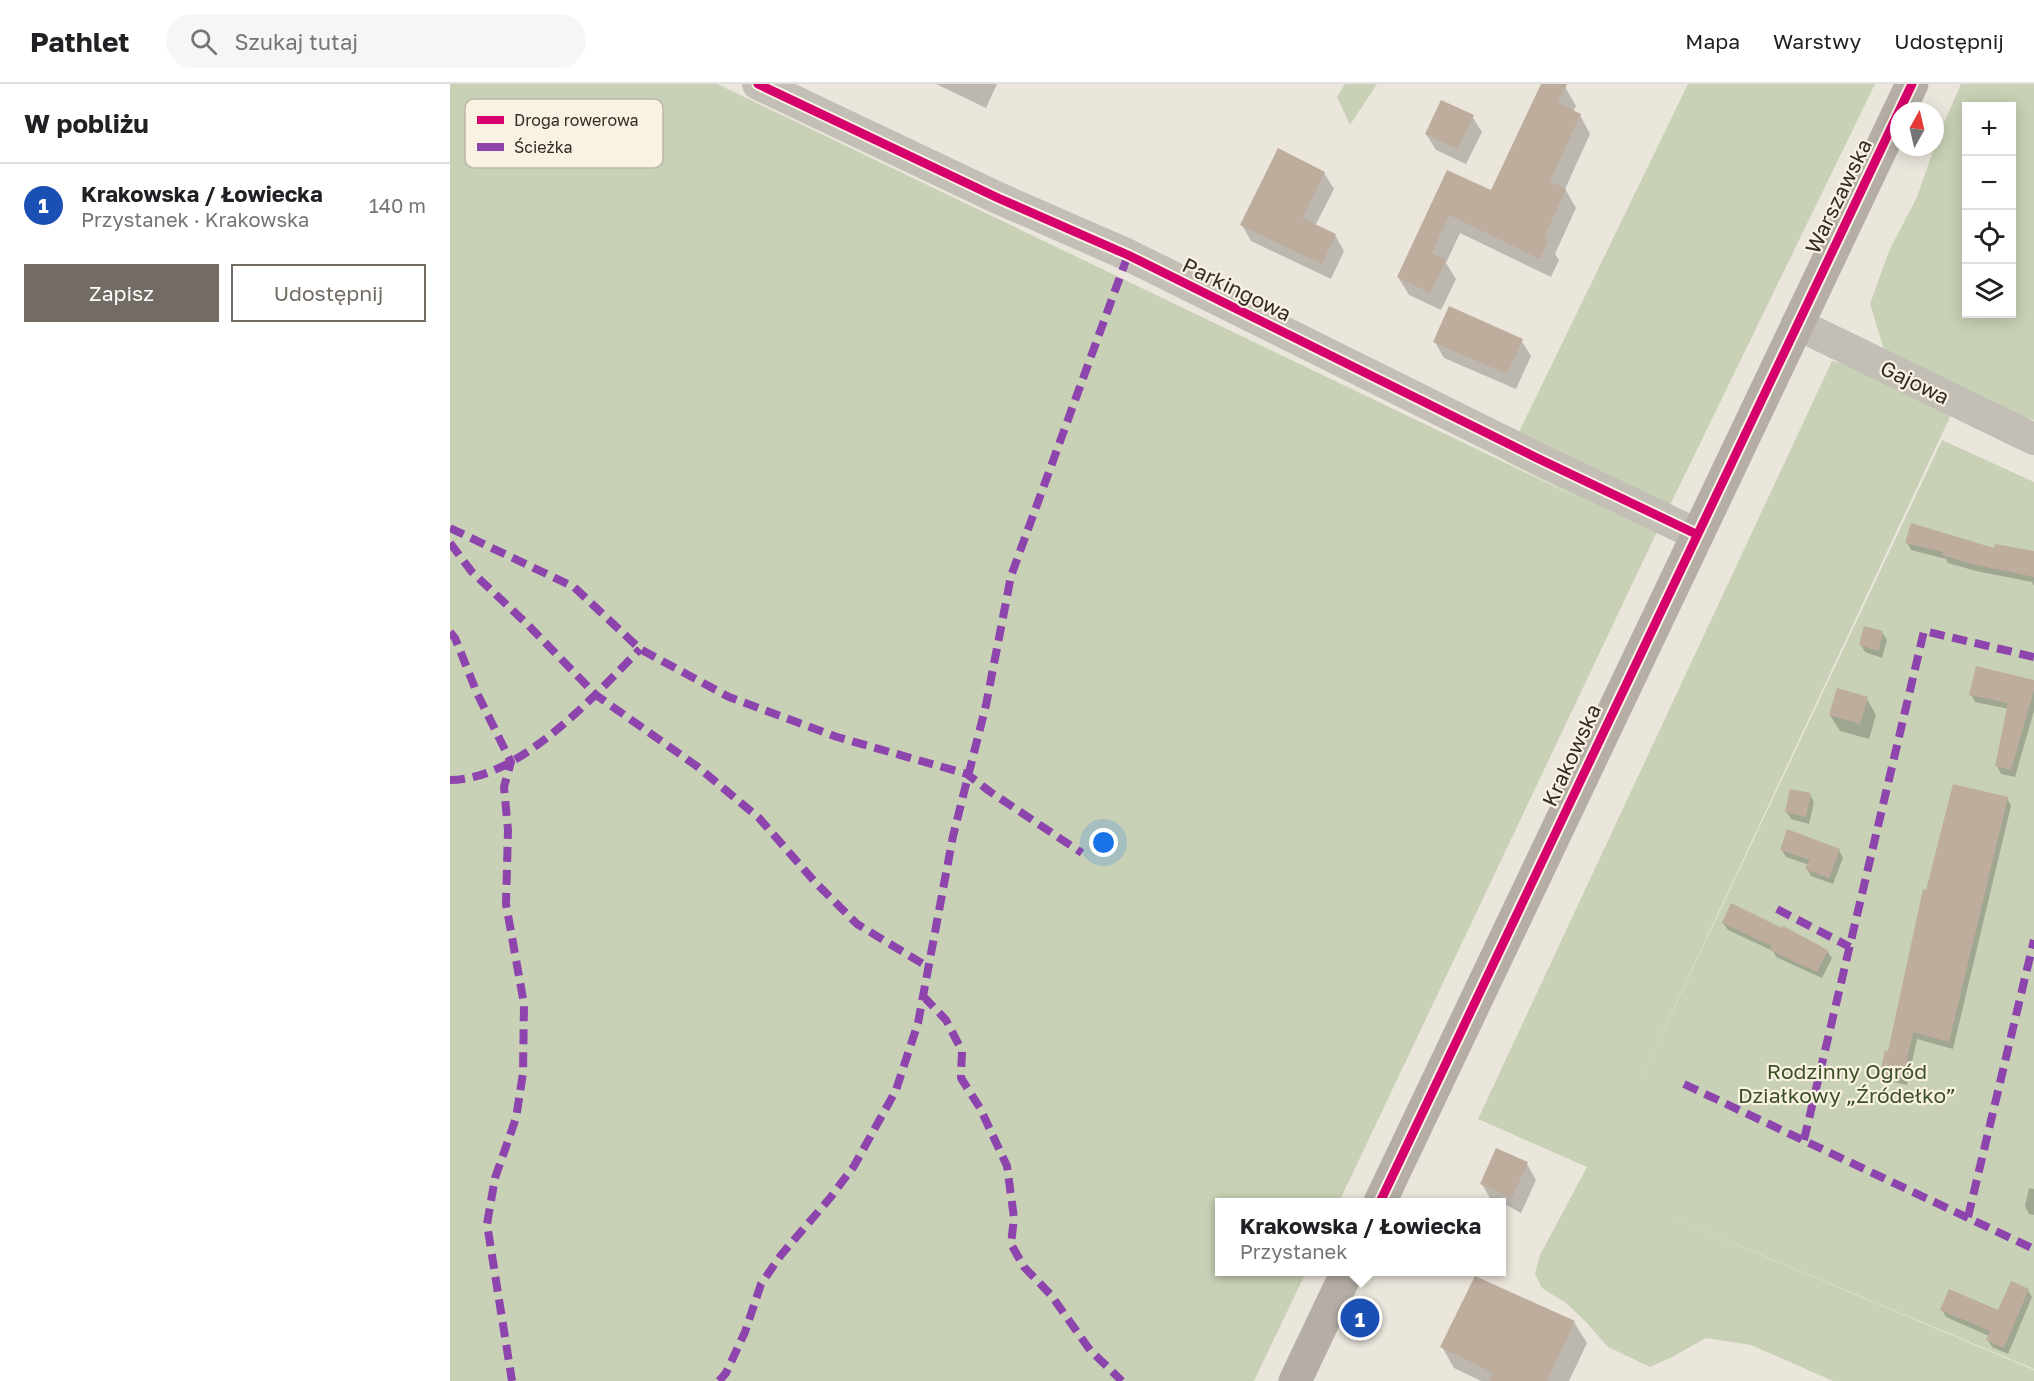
<!DOCTYPE html>
<html lang="pl">
<head>
<meta charset="utf-8">
<style>
	:root { --surface:#fff; --page:#f6f6f6; --text:#202124; --muted:#757577; --line:#e0e0e0; --accent:#736c64 }
	body { margin:0; font-family:"Golos Text",sans-serif; background:var(--page); color:var(--text) }
	.controls { position:absolute; right:18px; top:18px; display:grid; overflow:hidden; border-radius:0px; box-shadow:0 3px 15px #0003 }
	.controls button { width:54px; height:54px; display:grid; place-items:center; padding:0; border:0; border-bottom:2px solid var(--line); background:var(--surface); color:var(--text); font:30px sans-serif }
	.compass { position:absolute; left:1440px; top:18px; width:54px; height:54px; border-radius:50%; background:var(--surface); box-shadow:0 3px 15px #0003; rotate:8deg }
	.you { position:absolute; left:654px; top:759px; width:21px; height:21px; margin:-15px; border:4px solid #fff; border-radius:50%; background:#1a73e8; box-shadow:0 0 0 9px #1a73e833 }
	.badge { display:grid; place-items:center; width:39px; height:39px; border-radius:50%; background:var(--accent); color:#fff; font-size:20px; font-weight:700 }
	.pin { position:absolute; translate:-50% -50%; border:3px solid #fff; box-shadow:0 2px 6px #0006 }
	.popup { position:absolute; left:765px; top:1114px; width:291px; height:78px; box-sizing:border-box; display:grid; place-content:center; border-radius:0px; background:var(--surface); filter:drop-shadow(0 2px 4px #0005); font-size:20px; white-space:nowrap; color:var(--muted) }
	.popup b { font-size:22px; color:var(--text) }
	.popup::after { content:''; position:absolute; left:50%; top:100%; margin-left:-12px; border:12px solid transparent; border-top-color:var(--surface) }
	.list { margin:0; padding:0; list-style:none }
	h2 { display:flex; justify-content:space-between; align-items:center; height:78px; margin:0; padding:0 24px; font-size:26px }
	h2 small { font-size:20px; font-weight:400; color:var(--muted) }
	.list li { display:grid; grid-template-columns:39px 1fr auto; gap:18px; align-items:center; box-sizing:border-box; height:84px; padding:0 24px; border-top:2px solid var(--line) }
	.list b { display:block; font-size:22px; white-space:nowrap }
	.list p { margin:0; font-size:20px; white-space:nowrap; color:var(--muted) }
	.list em { font-size:20px; font-style:normal; color:var(--muted) }
	.actions { display:flex; gap:12px; padding:18px 24px }
	.actions a { flex:1; padding:14px 0; border:2px solid var(--accent); border-radius:0px; text-align:center; font-size:21px; color:var(--accent) }
	.actions .main { background:var(--accent); color:#fff }
	.icon { flex:none; width:33px; height:33px; fill:none; stroke:currentColor; stroke-width:2; stroke-linecap:round; stroke-linejoin:round }
	.map { position:relative; flex:none; width:1584px; height:1297px; overflow:hidden }
	header { display:flex; align-items:center; gap:36px; box-sizing:border-box; height:84px; padding:0 30px; background:var(--surface); border-bottom:2px solid var(--line) }
	header strong { font-size:28px }
	nav { display:flex; gap:33px; margin-inline-start:auto; font-size:21px }
	.search { width:420px; height:54px; background:var(--page); display:flex; align-items:center; gap:15px; box-sizing:border-box; padding:0 21px; border-radius:33px; color:var(--muted); font-size:22px }
	main { display:flex }
	aside { flex:1; background:var(--surface) }
	.map>svg:first-child { display:block }
</style>
</head>
<body>
<header>
<strong>Pathlet</strong>
<div class="search"><svg class="icon" aria-label="search" viewBox="0 0 24 24"><circle cx="10" cy="10" r="6"/><path d="M15 15l6 6"/></svg>Szukaj tutaj</div>
<nav><a>Mapa</a><a>Warstwy</a><a>Udostępnij</a></nav>
</header>
<main>
<aside>
<h2>W pobliżu<small></small></h2>
<ul class="list">
<li><span class="badge" style="background:#1a4fb4">1</span><div><b>Krakowska / Łowiecka</b><p>Przystanek · Krakowska</p></div><em>140 m</em></li>
</ul>
<div class="actions"><a class="main">Zapisz</a><a>Udostępnij</a></div>
</aside>
<div class="map">
<svg width="1584" height="1297" viewBox="0 0 1584 1297">
	<rect width="100%" height="100%" fill="#ebe6dc"/>
	<!-- green -->
	<path fill="#c8d1b6" fill-rule="evenodd" d="M 0,0 L 267,0 L 1137,418 L 1055,377 L 1238,0 L 1425,0 L 1205,452 L 889,1118 L 769,1118 L 769,1188 L 856,1188 L 804,1297 L 0,1297 Z
		M 895,0 L 927,0 L 900,41 L 887,13 Z
		M 1511,0 L 1584,0 L 1584,336 L 1554,326 L 1435,269 L 1420,220 L 1439,167 L 1467,113 L 1489,50 ZM 1516,22 L 1562,22 L 1562,230 L 1516,230 Z
		M 1394,267 L 1506,320 L 1183,1011 L 1492,356 L 1584,398 L 1584,1285 L 1207,1127 L 1584,1286 L 1584,1297 L 1383,1297 L 1301,1261 L 1256,1254 L 1224,1272 L 1200,1283 L 1158,1263 L 1136,1238 L 1116,1219 L 1092,1204 L 1085,1190 L 1090,1171 L 1137,1083 L 1028,1035 L 1382,277 L 1389,279 Z"/>
	<!-- shadow -->
	<path fill="#0003" d="M 486,0 L 547,0 L 536,24 Z
		M 1093,0 L 1108,0 L 1115,3 L 1126,22 L 1123,28 L 1130,31 L 1140,50 L 1115,105 L 1126,124 L 1105,170 L 1109,176 L 1101,193 L 1010,149 L 996,179 L 1006,195 L 991,226 L 959,211 L 948,193 L 998,88 L 1041,108 Z
		M 1022,32 L 1032,48 L 1016,80 L 986,66 L 976,50 Z
		M 874,89 L 884,105 L 865,142 L 885,151 L 894,167 L 881,195 L 801,157 L 792,141 Z
		M 1071,256 L 1081,272 L 1066,305 L 994,274 L 985,258 Z
		M 1457,458 L 1584,469 L 1584,502 L 1582,498 L 1526,487 L 1498,479 L 1496,475 L 1461,466 Z
		M 1432,548 L 1437,556 L 1432,574 L 1415,568 L 1411,561 Z
		M 1584,598 L 1584,627 L 1565,693 L 1551,690 L 1547,682 L 1559,625 L 1525,618 L 1521,610 Z
		M 1417,615 L 1426,631 L 1419,655 L 1390,647 L 1380,631 Z
		M 1360,711 L 1364,718 L 1359,740 L 1341,735 L 1336,727 Z
		M 1557,714 L 1561,722 L 1503,965 L 1467,955 L 1457,1001 L 1438,997 L 1434,989 L 1477,808 Z
		M 1332,766 L 1389,766 L 1393,774 L 1383,800 L 1361,792 L 1357,785 L 1359,781 L 1336,773 Z
		M 1273,839 L 1377,867 L 1382,874 L 1372,894 L 1326,873 L 1323,867 L 1278,846 Z
		M 1077,1080 L 1086,1096 L 1071,1129 L 1051,1118 L 1041,1116 L 1032,1100 Z
		M 1579,1104 L 1584,1105 L 1584,1131 L 1579,1130 L 1575,1122 Z
		M 1578,1206 L 1582,1213 L 1558,1270 L 1542,1263 L 1538,1256 L 1539,1252 L 1496,1233 L 1492,1226 L 1549,1228 Z
		M 1124,1238 L 1137,1259 L 1119,1297 L 1031,1297 L 1004,1284 L 992,1263 Z"/>
	<!-- building -->
	<path fill="#beac9d" d="M 1091,0 L 1117,0 L 1108,19 L 1131,30 L 1100,97 L 1116,105 L 1094,154 L 1099,156 L 1090,175 L 999,131 L 982,169 L 996,176 L 980,209 L 947,193 L 997,86 L 1041,106 Z
		M 991,16 L 1024,31 L 1007,65 L 975,50 Z
		M 828,64 L 875,88 L 852,134 L 886,150 L 872,180 L 790,141 Z
		M 999,222 L 1073,255 L 1057,290 L 983,258 Z
		M 1461,439 L 1544,464 L 1545,460 L 1584,467 L 1584,493 L 1521,480 L 1492,471 L 1493,468 L 1455,459 Z
		M 1414,542 L 1433,547 L 1429,567 L 1409,561 Z
		M 1526,582 L 1584,596 L 1584,606 L 1561,686 L 1545,682 L 1558,619 L 1519,611 Z
		M 1387,604 L 1418,613 L 1410,640 L 1379,631 Z
		M 1503,700 L 1558,713 L 1499,958 L 1463,948 L 1453,994 L 1432,989 L 1433,986 L 1431,985 L 1435,966 L 1438,967 L 1473,805 L 1476,806 Z
		M 1340,705 L 1361,709 L 1356,733 L 1335,728 Z
		M 1337,745 L 1390,765 L 1379,794 L 1355,785 L 1360,776 L 1330,766 Z
		M 1281,819 L 1332,844 L 1333,842 L 1378,866 L 1367,888 L 1320,866 L 1322,862 L 1272,839 Z
		M 1046,1064 L 1078,1078 L 1062,1114 L 1030,1100 Z
		M 1025,1192 L 1125,1237 L 1097,1297 L 1039,1297 L 1043,1289 L 990,1263 Z
		M 1561,1197 L 1579,1205 L 1554,1264 L 1536,1256 L 1540,1247 L 1490,1226 L 1499,1205 L 1548,1226 Z"/>
	<g fill="none" stroke-linecap="round" stroke-linejoin="round">
		<!-- street -->
		<path stroke="#c3beb6" stroke-width="32" d="M 308,0 L 548,114 L 678,171 L 1087,374 L 1246,450
			M 1347,240 L 1584,355"/>
		<!-- secondary -->
		<path stroke="#b4aea6" stroke-width="33" d="M 930,1118 L 1462,0
			M 845,1297 L 897,1188"/>
		<!-- quiet -->
		<path stroke="#8e44ad" stroke-width="8" stroke-dasharray="15 8" stroke-linecap="butt" d="M 0,444 L 124,503 L 190,565 L 279,613 L 387,653 L 517,690 L 539,707 L 632,769
			M 0,459 L 22,488 L 78,541 L 146,611 L 248,683 L 309,734 L 365,798 L 407,840 L 478,883
			M 0,548 L 5,554 L 27,609 L 61,678 L 54,703 L 58,746 L 56,820 L 74,920 L 73,989 L 66,1034 L 45,1094 L 37,1140 L 62,1297
			M 0,696 C 70,696 144,612 190,565
			M 1327,825 L 1400,863
			M 473,912 L 496,936 L 512,967 L 511,994 L 530,1024 L 557,1082 L 564,1134 L 561,1160 L 574,1183 L 601,1211 L 640,1266 L 672,1297
			M 1234,1000 L 1584,1165
			M 1354,1056 L 1474,547 L 1584,573
			M 1518,1133 L 1584,856
			M 269,1297 L 276,1289 L 295,1248 L 311,1200 L 331,1171 L 380,1114 L 404,1082 L 446,1006 L 468,939 L 503,752 L 536,621 L 561,492 L 678,171"/>
		<defs>
			<path id="cycleway" d="M 308,0 L 548,114 L 678,171 L 1087,374 L 1246,450
				M 930,1118 L 1462,0"/>
		</defs>
		<!-- cycleway casing -->
		<use href="#cycleway" stroke="#f9f1e2" stroke-width="13"/>
		<!-- cycleway -->
		<use href="#cycleway" stroke="#d6006c" stroke-width="9"/>
	</g>
	<g text-anchor="middle" dominant-baseline="central" stroke-width="4.5" stroke-linejoin="round" paint-order="stroke">
		<!-- street labels -->
		<g font-size="21" fill="#332b24" stroke="#f9f1e2">
			<text transform="translate(1388 112) rotate(-64)">Warszawska</text>
			<text transform="translate(787 205) rotate(26)">Parkingowa</text>
			<text transform="translate(1465 298) rotate(26)">Gajowa</text>
			<text transform="translate(1121 671) rotate(-65)">Krakowska</text>
		</g>
		<!-- park labels -->
		<g font-size="21" fill="#3d5128" stroke="#f9f1e2">
			<text x="1397" y="987">Rodzinny Ogród<tspan x="1397" dy="24">Działkowy „Źródełko”</tspan></text>
		</g>
	</g>
	<!-- legend -->
	<rect x="15" y="15" width="198" height="69" rx="9" fill="#f9f1e2" stroke="#beb6a9" stroke-width="1.5"/>
	<rect x="27" y="32" width="27" height="8" fill="#d6006c"/>
	<rect x="27" y="59" width="27" height="8" fill="#8e44ad"/>
	<g font-size="16" fill="#332b24">
		<text x="64" y="42">Droga rowerowa</text>
		<text x="64" y="69">Ścieżka</text>
	</g>
</svg>
<div class="controls">
<button>+</button>
<button>−</button>
<button><svg class="icon" aria-label="locate" viewBox="0 0 24 24"><circle cx="12" cy="12" r="6"/><path d="M12 2v4M12 18v4M2 12h4M18 12h4"/></svg></button>
<button><svg class="icon" aria-label="layers" viewBox="0 0 24 24"><path d="M12 4l9 5-9 5-9-5zM3 14l9 5 9-5"/></svg></button>
</div>
<svg class="compass" viewBox="-18 -18 36 36"><path d="M0-13l5 13h-10z" fill="#e53935"/><path d="M0 13l5-13h-10z" fill="#757577"/></svg>
<div class="you"></div>
<div class="pin badge" style="left:910px;top:1234px;background:#1a4fb4">1</div>
<div class="popup"><b>Krakowska / Łowiecka</b>Przystanek</div>
</div>
</main>
</body>
</html>
